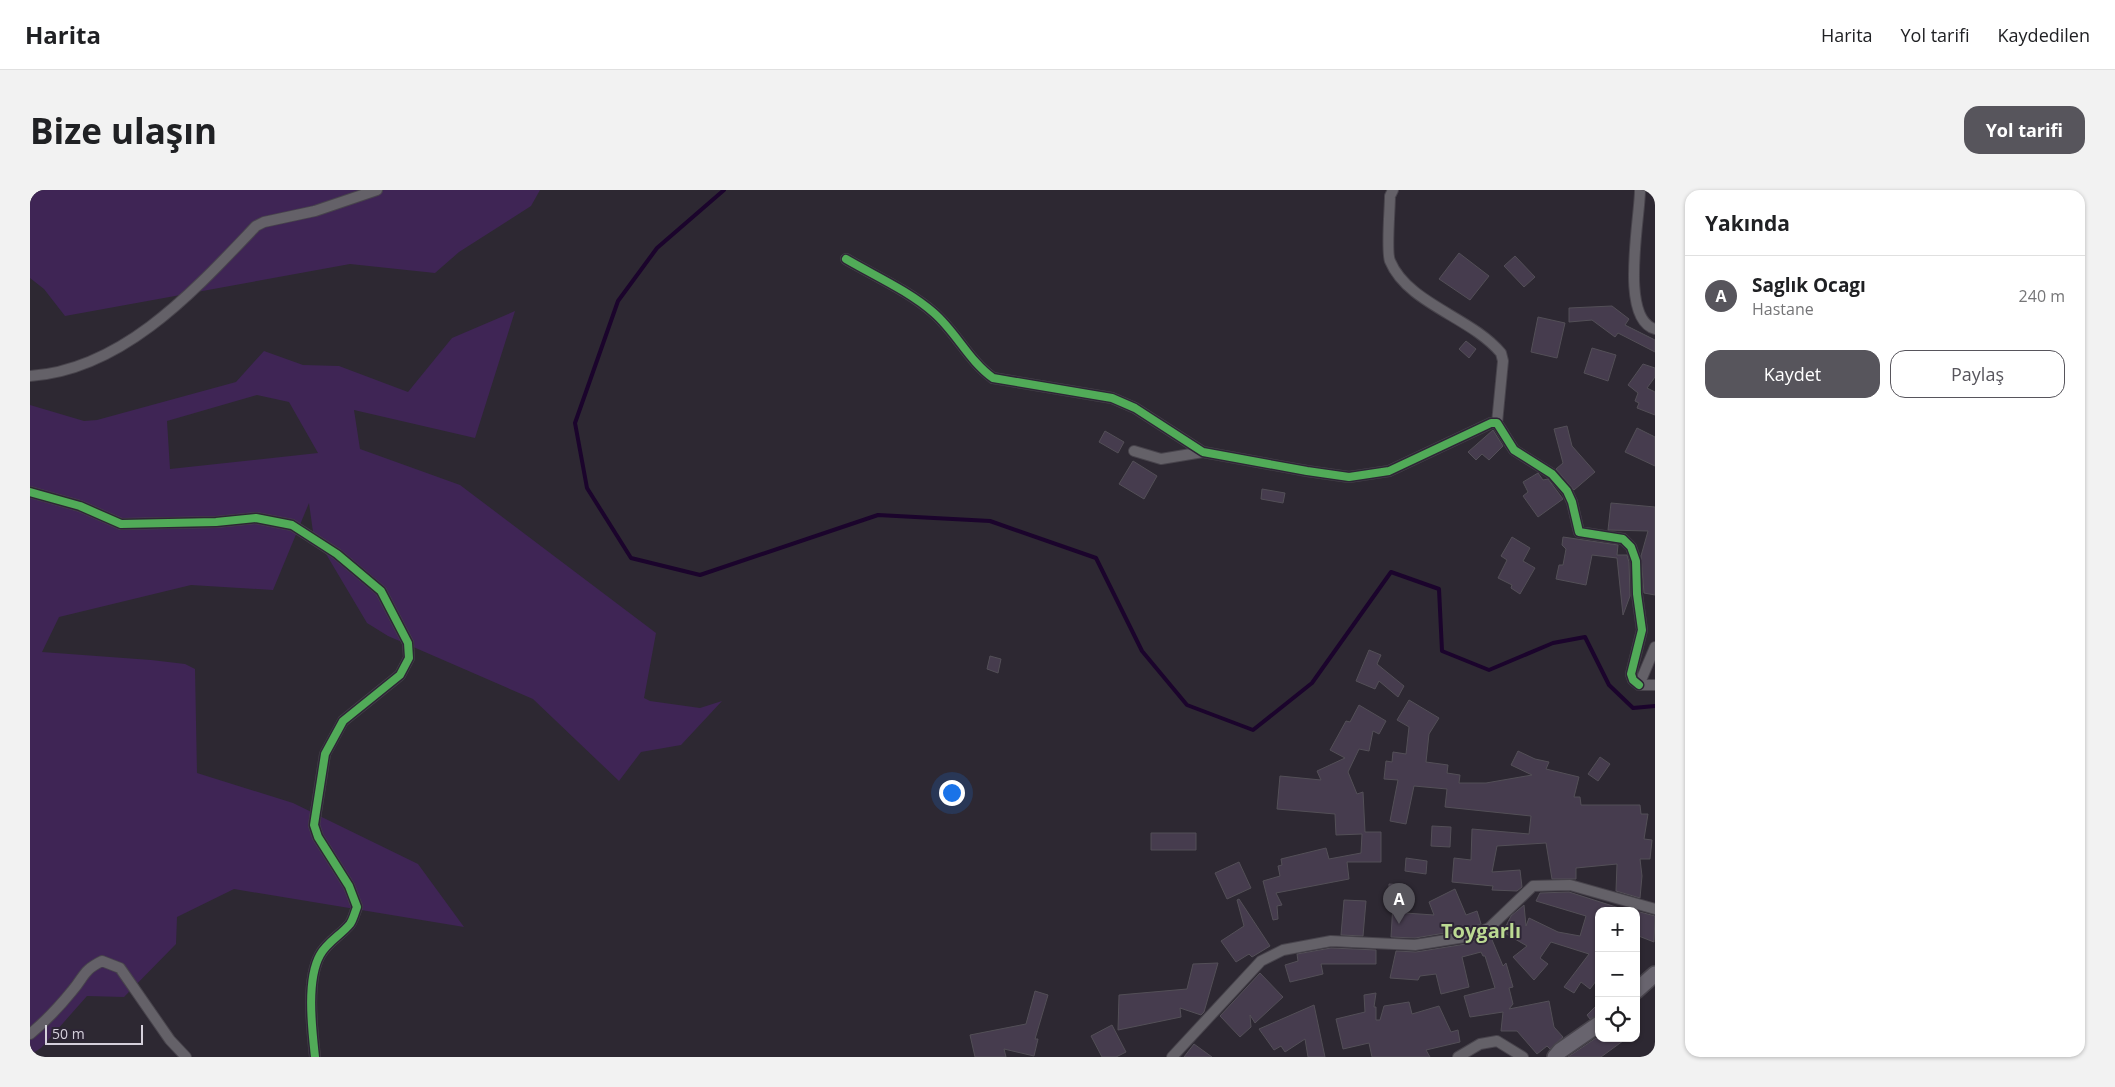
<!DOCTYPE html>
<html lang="tr">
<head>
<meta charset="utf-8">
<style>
	:root { --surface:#fff; --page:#f2f2f2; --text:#202124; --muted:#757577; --line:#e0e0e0; --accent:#57555c }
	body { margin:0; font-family:"Open Sans",sans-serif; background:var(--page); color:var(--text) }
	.controls { position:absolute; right:15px; bottom:15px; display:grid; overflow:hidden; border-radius:10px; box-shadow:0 1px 4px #0004 }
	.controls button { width:45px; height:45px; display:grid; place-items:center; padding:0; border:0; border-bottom:1px solid var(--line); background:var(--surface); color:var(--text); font:25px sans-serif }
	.scale { position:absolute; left:15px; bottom:12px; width:98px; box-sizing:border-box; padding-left:5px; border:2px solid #d5d0db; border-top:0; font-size:14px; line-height:18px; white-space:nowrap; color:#d5d0db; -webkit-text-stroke:4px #2d2535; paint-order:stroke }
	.you { position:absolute; left:921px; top:602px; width:18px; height:18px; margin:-12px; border:4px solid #fff; border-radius:50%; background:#1a73e8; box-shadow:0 0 0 8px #1a73e833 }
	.badge { display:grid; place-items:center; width:32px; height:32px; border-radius:50%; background:var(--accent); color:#fff; font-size:16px; font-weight:700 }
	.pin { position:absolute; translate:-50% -41px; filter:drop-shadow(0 1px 2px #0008) }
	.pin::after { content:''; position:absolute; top:26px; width:18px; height:15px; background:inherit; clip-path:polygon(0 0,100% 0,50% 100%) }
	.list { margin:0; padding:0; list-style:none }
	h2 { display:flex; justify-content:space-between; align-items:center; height:65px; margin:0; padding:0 20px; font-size:21px }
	h2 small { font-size:16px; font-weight:400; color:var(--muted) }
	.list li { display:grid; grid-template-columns:32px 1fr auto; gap:15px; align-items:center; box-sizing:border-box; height:80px; padding:0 20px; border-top:1px solid var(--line) }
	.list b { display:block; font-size:19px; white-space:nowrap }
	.list p { margin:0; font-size:16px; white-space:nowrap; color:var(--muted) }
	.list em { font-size:16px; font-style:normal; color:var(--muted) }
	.actions { display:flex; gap:10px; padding:15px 20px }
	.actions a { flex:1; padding:11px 0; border:1px solid var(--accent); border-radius:15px; text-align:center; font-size:18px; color:var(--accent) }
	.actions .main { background:var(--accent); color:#fff }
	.icon { flex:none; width:28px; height:28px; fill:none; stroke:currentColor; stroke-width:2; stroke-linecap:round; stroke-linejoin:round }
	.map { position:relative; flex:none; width:1625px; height:867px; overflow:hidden; border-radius:15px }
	header { display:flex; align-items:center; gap:30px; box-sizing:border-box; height:70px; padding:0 25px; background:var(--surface); border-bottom:1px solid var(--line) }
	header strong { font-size:24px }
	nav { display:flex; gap:28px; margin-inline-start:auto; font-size:18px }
	.intro { display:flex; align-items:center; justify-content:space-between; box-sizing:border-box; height:120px; padding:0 30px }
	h1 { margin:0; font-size:35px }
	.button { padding:12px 22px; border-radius:15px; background:var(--accent); color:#fff; font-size:18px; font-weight:700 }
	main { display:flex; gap:30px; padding:0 30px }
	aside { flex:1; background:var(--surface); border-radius:15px; box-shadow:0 1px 4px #0004 }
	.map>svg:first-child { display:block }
</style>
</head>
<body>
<header>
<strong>Harita</strong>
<nav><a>Harita</a><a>Yol tarifi</a><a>Kaydedilen</a></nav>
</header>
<div class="intro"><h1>Bize ulaşın</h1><a class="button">Yol tarifi</a></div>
<main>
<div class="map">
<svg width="1625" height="867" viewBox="0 0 1625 867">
	<rect width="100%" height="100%" fill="#2d2832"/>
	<!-- green -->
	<path fill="#3f2555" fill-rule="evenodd" d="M 0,0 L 510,0 L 501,16 L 429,62 L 405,83 L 320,74 L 35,126 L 14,99 L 0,88 Z
		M 485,121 L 445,248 L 324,220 L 330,259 L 430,295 L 626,443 L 614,508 L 620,511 L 670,518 L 692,511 L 651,555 L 611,562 L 589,591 L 503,509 L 358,446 L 337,433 L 283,342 L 279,313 L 243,400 L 161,395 L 29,427 L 12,462 L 121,470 L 155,474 L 165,479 L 167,583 L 263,613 L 388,674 L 434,737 L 204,699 L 147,727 L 146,754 L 94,807 L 57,806 L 11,858 L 0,865 L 0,215 L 54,231 L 67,230 L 206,192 L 234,161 L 273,175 L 309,176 L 378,202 L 422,148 ZM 227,205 L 259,212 L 288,263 L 140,279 L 137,231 Z"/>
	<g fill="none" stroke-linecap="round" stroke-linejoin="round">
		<!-- stream -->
		<path stroke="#1b042c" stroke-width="4" d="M 694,0 L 627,58 L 588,111 L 545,233 L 557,298 L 601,368 L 670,385 L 848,325 L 960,331 L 1066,368 L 1112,461 L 1157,515 L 1223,540 L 1282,493 L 1361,382 L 1409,399 L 1412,461 L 1459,480 L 1523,453 L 1555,447 L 1579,495 L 1603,518 L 1625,516"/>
	</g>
	<!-- building -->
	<path fill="#463c4e" stroke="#534f57" d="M 1429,63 L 1459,86 L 1440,110 L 1409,89 Z
		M 1485,66 L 1505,87 L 1494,97 L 1474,76 Z
		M 1582,116 L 1599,129 L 1595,135 L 1625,150 L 1625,162 L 1588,143 L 1585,147 L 1562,130 L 1539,132 L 1539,118 Z
		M 1508,127 L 1535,133 L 1527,168 L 1501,162 Z
		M 1436,151 L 1446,159 L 1439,168 L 1429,159 Z
		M 1562,158 L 1586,165 L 1578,191 L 1554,183 Z
		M 1613,174 L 1625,178 L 1625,187 L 1617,198 L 1625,202 L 1625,225 L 1607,218 L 1609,213 L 1605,211 L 1608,203 L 1598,195 Z
		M 1537,236 L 1542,256 L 1565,282 L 1544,300 L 1526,279 L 1533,273 L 1524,239 Z
		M 1607,238 L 1625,247 L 1625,276 L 1595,262 Z
		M 1463,240 L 1473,256 L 1459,270 L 1452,264 L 1446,270 L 1438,262 Z
		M 1075,241 L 1094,252 L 1088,263 L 1069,252 Z
		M 1103,271 L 1127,286 L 1114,309 L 1089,294 Z
		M 1508,283 L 1513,290 L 1518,289 L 1533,309 L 1508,327 L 1493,306 L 1498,302 L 1493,292 Z
		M 1232,299 L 1255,303 L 1253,313 L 1231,309 Z
		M 1581,313 L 1625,317 L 1625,405 L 1614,403 L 1611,366 L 1618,341 L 1578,340 Z
		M 1482,347 L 1500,358 L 1493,371 L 1505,378 L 1490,404 L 1481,398 L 1482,395 L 1468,388 L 1477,370 L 1471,366 Z
		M 1533,347 L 1588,355 L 1587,365 L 1597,365 L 1599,372 L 1600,406 L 1593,425 L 1587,368 L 1562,365 L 1556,395 L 1526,389 L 1529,375 L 1533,375 L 1536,359 L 1532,355 Z
		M 1339,460 L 1351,465 L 1347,474 L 1374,496 L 1368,507 L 1349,491 L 1345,499 L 1326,491 Z
		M 960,466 L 971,469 L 968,483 L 957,479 Z
		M 1379,510 L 1409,528 L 1399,544 L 1396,572 L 1418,575 L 1417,583 L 1430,585 L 1429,593 L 1456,593 L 1502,585 L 1481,575 L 1488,561 L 1505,569 L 1519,572 L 1516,579 L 1549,587 L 1544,607 L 1550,607 L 1551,615 L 1610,615 L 1611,624 L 1618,624 L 1614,649 L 1622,650 L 1620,669 L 1610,669 L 1612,686 L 1610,708 L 1586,701 L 1587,674 L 1546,678 L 1546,689 L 1522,689 L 1516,653 L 1467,656 L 1462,682 L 1490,680 L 1492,697 L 1487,701 L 1462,700 L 1463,696 L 1422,692 L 1424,668 L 1441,670 L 1442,639 L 1499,644 L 1501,626 L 1415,617 L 1417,599 L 1384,596 L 1376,634 L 1360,631 L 1368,590 L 1354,589 L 1356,571 L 1362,572 L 1363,562 L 1376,564 L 1379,537 L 1367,530 Z
		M 1329,515 L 1356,531 L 1349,544 L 1343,541 L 1339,561 L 1329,559 L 1318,582 L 1327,604 L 1333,602 L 1335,642 L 1351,642 L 1351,672 L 1317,672 L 1319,689 L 1246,703 L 1252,715 L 1247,716 L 1248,729 L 1243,730 L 1233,691 L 1250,686 L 1248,676 L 1252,675 L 1251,669 L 1296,658 L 1299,669 L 1331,663 L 1332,644 L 1306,645 L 1305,624 L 1247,619 L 1250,586 L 1291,590 L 1287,581 L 1315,568 L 1300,560 L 1316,531 L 1320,532 Z
		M 1570,567 L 1580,574 L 1568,591 L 1558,584 Z
		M 1402,636 L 1421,637 L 1420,657 L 1401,656 Z
		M 1121,643 L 1166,643 L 1166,660 L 1121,660 Z
		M 1376,668 L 1397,671 L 1396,684 L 1375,681 Z
		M 1209,672 L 1221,698 L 1197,709 L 1185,683 Z
		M 1359,694 L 1376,695 L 1375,723 L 1404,725 L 1399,712 L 1425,699 L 1436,725 L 1447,721 L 1451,734 L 1433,740 L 1385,748 L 1361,747 L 1363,714 L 1359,714 Z
		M 1539,702 L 1589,718 L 1589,721 L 1569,721 L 1569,787 L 1560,799 L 1551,792 L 1544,803 L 1534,797 L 1559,764 L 1521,752 L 1510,768 L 1518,774 L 1504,790 L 1483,767 L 1497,756 L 1473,742 L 1481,726 L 1494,715 L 1496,736 L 1499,728 L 1528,742 L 1550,746 L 1556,726 L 1506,711 L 1510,703 Z
		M 1209,709 L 1240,756 L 1222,767 L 1219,764 L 1206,772 L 1191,751 L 1214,736 L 1207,710 Z
		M 1314,710 L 1336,711 L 1333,746 L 1311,745 Z
		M 1606,721 L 1625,726 L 1624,752 L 1606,745 Z
		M 1460,745 L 1473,776 L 1476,773 L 1483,797 L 1479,798 L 1483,814 L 1479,819 L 1519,811 L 1524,837 L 1533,847 L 1520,859 L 1517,856 L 1507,864 L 1487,841 L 1471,841 L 1473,822 L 1440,827 L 1434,806 L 1465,798 L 1455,766 L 1453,766 L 1451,762 L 1432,767 L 1439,797 L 1411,804 L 1406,784 L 1390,786 L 1388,790 L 1360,788 L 1366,761 L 1386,762 L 1436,754 Z
		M 1301,758 L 1346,760 L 1346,774 L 1291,774 L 1293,784 L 1260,792 L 1255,775 L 1268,771 L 1267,764 Z
		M 1188,773 L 1174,822 L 1171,825 L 1150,818 L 1151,827 L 1088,840 L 1089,805 L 1157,799 L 1163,774 Z
		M 1230,783 L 1253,807 L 1225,833 L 1220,825 L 1221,837 L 1210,847 L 1190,826 Z
		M 1005,801 L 1018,805 L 1005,849 L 1008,849 L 1004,866 L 974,859 L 976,867 L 945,867 L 940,845 L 996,834 Z
		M 1346,803 L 1344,817 L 1346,817 L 1346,830 L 1350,830 L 1354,816 L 1379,812 L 1382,824 L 1409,816 L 1421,842 L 1428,840 L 1430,852 L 1396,860 L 1400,867 L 1342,867 L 1339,853 L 1313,859 L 1306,829 L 1335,822 L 1334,805 Z
		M 1569,813 L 1569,825 L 1560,829 L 1557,825 Z
		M 1284,815 L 1295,867 L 1278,867 L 1275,849 L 1255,862 L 1251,856 L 1244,860 L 1229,839 Z
		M 1082,835 L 1096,862 L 1086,867 L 1072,867 L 1061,846 Z
		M 1566,848 L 1597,848 L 1571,867 L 1538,867 Z
		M 1164,854 L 1182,867 L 1154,867 Z"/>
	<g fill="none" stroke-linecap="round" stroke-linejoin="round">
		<defs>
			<path id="street" d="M 1363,0 L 1360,6 C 1360,19 1356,62 1360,71 C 1378,114 1441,127 1471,163 L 1473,171 L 1467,233
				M 1610,0 C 1610,29 1589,129 1625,139
				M 816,69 C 845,86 879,101 904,123 C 926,142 939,171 963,188 L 1082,208 L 1105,218 L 1173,262 L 1277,281 L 1319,287 L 1359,281 L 1461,233 L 1467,233 L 1484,260 L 1522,284 L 1537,301 L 1542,312 L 1549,342 L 1593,349 L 1601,357 L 1606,371 L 1607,404 L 1612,440 L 1601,484 L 1603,490 L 1609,495
				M 0,186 C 93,180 165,100 226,36 L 234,32 L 285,21 L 347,0
				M 1104,261 L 1131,269 L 1173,262
				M 0,302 L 50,316 L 91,334 L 186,332 L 226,328 L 262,335 L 307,364 L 351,401 L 378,453 L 379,468 L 370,485 L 313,531 L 295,564 L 284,635 L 288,647 L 319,696 L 327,717 C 325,722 323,730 320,734 C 311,745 297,752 290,765 C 276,790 282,839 285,867
				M 1625,457 L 1609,495 L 1625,495
				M 0,844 C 16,831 29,817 42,801 C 55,786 52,781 72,771 L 90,778 L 140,850 L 156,867
				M 1142,867 L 1231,771 L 1253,760 L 1301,751 L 1385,755 L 1435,747 L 1459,738 L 1503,696 L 1540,695 L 1625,719
				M 1428,867 L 1450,854 L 1467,851 L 1493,867"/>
			<path id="secondary" d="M 1606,801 L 1625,784
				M 1525,867 L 1530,861 L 1569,834"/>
		</defs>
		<!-- street casing -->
		<use href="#street" stroke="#48444c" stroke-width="12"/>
		<!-- secondary casing -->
		<use href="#secondary" stroke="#48444c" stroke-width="18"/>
		<!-- street -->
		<use href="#street" stroke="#646168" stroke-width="10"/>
		<!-- secondary -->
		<use href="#secondary" stroke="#68646e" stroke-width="15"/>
		<defs>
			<path id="cycleway" d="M 816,69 C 845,86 879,101 904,123 C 926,142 939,171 963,188 L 1082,208 L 1105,218 L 1173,262 L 1277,281 L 1319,287 L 1359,281 L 1461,233 L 1467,233 L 1484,260 L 1522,284 L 1537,301 L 1542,312 L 1549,342 L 1593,349 L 1601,357 L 1606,371 L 1607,404 L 1612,440 L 1601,484 L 1603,490 L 1609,495
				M 0,302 L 50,316 L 91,334 L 186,332 L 226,328 L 262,335 L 307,364 L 351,401 L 378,453 L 379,468 L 370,485 L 313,531 L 295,564 L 284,635 L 288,647 L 319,696 L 327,717 C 325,722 323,730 320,734 C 311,745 297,752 290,765 C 276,790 282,839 285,867"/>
		</defs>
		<!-- cycleway casing -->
		<use href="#cycleway" stroke="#2d2535" stroke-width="11"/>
		<!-- cycleway -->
		<use href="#cycleway" stroke="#51ab58" stroke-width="8"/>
	</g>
	<g text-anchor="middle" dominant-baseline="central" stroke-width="4" stroke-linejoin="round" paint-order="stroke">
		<!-- quarter labels -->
		<g font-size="20" font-weight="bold" fill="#bcda93" stroke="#2d2535">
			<text x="1451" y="740">Toygarlı</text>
		</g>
	</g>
</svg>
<div class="controls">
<button>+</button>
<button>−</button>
<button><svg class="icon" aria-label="locate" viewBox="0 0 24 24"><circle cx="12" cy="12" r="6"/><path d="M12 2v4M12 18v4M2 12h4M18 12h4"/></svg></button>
</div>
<div class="scale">50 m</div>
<div class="you"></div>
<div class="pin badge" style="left:1369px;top:734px">A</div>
</div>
<aside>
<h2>Yakında<small></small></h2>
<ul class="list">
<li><span class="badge">A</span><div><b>Saglık Ocagı</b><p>Hastane</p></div><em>240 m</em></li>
</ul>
<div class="actions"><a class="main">Kaydet</a><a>Paylaş</a></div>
</aside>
</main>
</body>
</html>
